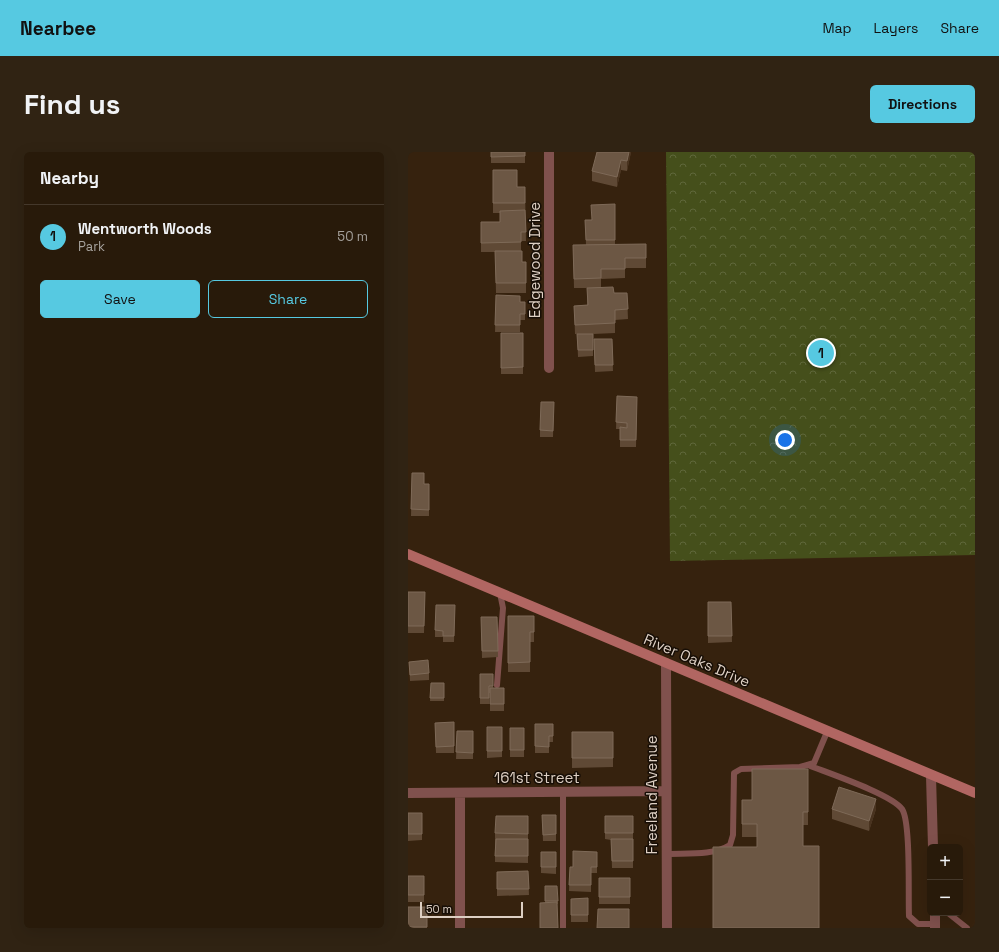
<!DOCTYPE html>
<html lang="en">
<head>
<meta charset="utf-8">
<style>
	:root { --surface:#281a0a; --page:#302313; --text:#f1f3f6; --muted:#a5a19c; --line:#44382b; --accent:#56c9e1 }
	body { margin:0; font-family:"Space Grotesk",sans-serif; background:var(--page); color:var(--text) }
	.controls { position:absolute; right:12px; bottom:12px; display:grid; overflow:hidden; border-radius:6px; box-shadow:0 4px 16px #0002 }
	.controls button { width:36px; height:36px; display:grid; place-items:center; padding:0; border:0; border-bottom:1px solid var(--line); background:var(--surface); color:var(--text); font:20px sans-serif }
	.scale { position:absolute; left:12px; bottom:10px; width:103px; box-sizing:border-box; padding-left:4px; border:2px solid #ddcfc3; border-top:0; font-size:11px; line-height:14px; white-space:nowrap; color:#ddcfc3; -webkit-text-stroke:3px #170e06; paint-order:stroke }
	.you { position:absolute; left:377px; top:288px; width:14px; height:14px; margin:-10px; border:3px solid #fff; border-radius:50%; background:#1a73e8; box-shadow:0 0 0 6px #1a73e833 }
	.badge { display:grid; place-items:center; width:26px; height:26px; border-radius:50%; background:var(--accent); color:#111; font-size:13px; font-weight:700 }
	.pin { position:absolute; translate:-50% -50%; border:2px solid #fff; box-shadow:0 1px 4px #0006 }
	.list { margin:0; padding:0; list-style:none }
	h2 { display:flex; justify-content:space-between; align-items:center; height:52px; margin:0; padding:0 16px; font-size:17px }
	h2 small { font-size:13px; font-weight:400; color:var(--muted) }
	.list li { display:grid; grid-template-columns:26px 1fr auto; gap:12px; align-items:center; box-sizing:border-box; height:64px; padding:0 16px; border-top:1px solid var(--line) }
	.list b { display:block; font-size:15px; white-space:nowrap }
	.list p { margin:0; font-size:13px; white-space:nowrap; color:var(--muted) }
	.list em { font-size:13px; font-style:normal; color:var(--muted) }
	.actions { display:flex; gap:8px; padding:12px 16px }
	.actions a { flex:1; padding:9px 0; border:1px solid var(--accent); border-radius:6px; text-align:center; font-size:14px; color:var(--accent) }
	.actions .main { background:var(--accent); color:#111 }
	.map { position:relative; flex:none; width:567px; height:776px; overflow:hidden; border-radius:6px }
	header { display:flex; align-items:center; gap:24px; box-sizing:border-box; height:56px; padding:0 20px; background:var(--accent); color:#111 }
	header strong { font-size:19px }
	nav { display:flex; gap:22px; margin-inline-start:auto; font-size:14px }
	.intro { display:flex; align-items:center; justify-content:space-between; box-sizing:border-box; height:96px; padding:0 24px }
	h1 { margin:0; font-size:28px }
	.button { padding:10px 18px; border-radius:6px; background:var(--accent); color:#111; font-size:14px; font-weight:700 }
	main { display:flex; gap:24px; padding:0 24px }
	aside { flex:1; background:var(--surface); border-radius:6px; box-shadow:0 4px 16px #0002 }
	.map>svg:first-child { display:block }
</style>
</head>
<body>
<header>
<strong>Nearbee</strong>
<nav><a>Map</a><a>Layers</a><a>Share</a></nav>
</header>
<div class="intro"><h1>Find us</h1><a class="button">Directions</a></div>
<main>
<aside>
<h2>Nearby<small></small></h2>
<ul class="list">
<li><span class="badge">1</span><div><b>Wentworth Woods</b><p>Park</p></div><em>50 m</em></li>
</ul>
<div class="actions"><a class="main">Save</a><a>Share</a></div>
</aside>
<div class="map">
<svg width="567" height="776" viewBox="0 0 567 776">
	<defs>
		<pattern id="forest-crowns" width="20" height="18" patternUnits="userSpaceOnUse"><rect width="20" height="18" fill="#454f1b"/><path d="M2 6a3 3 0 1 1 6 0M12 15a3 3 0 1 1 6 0" fill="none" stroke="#5f673a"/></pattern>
	</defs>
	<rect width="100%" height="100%" fill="#36220e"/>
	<!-- forest -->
	<path fill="url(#forest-crowns)" d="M 258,0 L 567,0 L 567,403 L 262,409 Z"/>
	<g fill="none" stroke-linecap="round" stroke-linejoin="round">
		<!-- service -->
		<path stroke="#80514d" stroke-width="6" d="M 89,533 L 95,456 L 92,441
			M 400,613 C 420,621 483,642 494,657 C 503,670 500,745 501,764 L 510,772 L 527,772
			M 155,640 L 155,776
			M 259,702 C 279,701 304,704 322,693 L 325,683 L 326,621 L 333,617 L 392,615 L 406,611 L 419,580
			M 540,761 L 559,776"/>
		<!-- minor -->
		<path stroke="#80514d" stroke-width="10" d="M 141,216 L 141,0
			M 258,511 L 259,776
			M 523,624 L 525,695
			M 0,641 L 258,639
			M 52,641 L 52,776
			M 527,761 L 527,776"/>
		<!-- secondary -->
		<path stroke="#b16662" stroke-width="10" d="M 0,402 L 567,641"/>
	</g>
	<!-- wall -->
	<path fill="#5f4935" d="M 83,0 L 117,0 L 117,11 L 83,11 Z
		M 223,0 L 219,19 L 213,18 L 209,35 L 184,29 L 184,19 Z
		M 85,18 L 109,35 L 117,35 L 118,89 L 113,89 L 113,99 L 114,110 L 118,110 L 118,141 L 88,141 L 87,100 L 73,100 L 73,70 L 92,70 L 92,61 L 85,61 Z
		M 207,52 L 207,93 L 238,92 L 238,116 L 217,116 L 217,126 L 193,127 L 193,135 L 206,141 L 219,141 L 220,167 L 207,168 L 207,181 L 185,182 L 185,204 L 170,205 L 169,182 L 167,182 L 166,154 L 179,153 L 179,136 L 166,136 L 165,93 L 178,93 L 177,68 L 183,68 Z
		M 88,143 L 112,150 L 117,150 L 117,168 L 112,168 L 112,180 L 87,180 Z
		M 93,181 L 115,181 L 115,222 L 93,222 Z
		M 186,187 L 204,187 L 205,219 L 187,220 Z
		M 209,244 L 229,245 L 228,295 L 212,295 L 212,277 L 208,277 Z
		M 146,250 L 145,285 L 132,285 L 132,278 Z
		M 4,321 L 16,332 L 21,332 L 21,364 L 3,364 Z
		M 0,440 L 17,440 L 16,481 L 0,481 Z
		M 300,450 L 323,450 L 324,490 L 300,491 Z
		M 47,453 L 46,490 L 35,490 L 35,485 L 27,485 L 27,478 Z
		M 100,464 L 126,464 L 126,490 L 122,490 L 122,520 L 100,520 Z
		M 73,465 L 89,465 L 90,505 L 74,506 Z
		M 1,510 L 21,521 L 21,528 L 2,529 Z
		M 72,522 L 85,522 L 85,536 L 96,536 L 96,559 L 82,559 L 82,541 L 81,541 L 81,552 L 72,552 Z
		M 23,531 L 36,531 L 36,549 L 22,549 Z
		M 46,570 L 46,601 L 28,601 L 27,571 Z
		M 127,572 L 145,572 L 145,590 L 141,590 L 141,601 L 127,601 Z
		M 79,575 L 94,575 L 94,605 L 79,606 Z
		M 102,576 L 116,576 L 116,605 L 102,605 Z
		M 49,579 L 65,579 L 65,607 L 48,607 Z
		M 164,580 L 205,580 L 205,615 L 164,616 Z
		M 400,617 L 400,673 L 395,673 L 349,695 L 349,685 L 334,685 L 334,648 L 344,648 Z
		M 424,657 L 468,657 L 461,679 L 424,667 Z
		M 0,661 L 14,661 L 14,688 L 0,689 Z
		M 134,663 L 148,663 L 148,689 L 135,689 Z
		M 120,664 L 120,711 L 87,710 L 87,681 Z
		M 197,664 L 225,664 L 225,716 L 204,716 L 203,688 L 197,687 Z
		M 133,700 L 148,700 L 148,722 L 133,721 Z
		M 189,700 L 189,721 L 183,721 L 183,740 L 161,739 L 162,715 L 165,715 Z
		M 120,719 L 121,743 L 89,744 L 89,720 Z
		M 0,724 L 16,724 L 16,750 L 0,750 Z
		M 191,726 L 222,726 L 222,752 L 191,752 Z
		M 137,734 L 150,749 L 150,752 L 137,751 Z
		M 180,746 L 180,770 L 163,770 L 163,747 Z
		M 0,755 L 19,775 L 19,776 L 0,776 Z"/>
	<!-- shaded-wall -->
	<path fill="#49331f" d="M 221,0 L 223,0 L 219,19 L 219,9 Z
		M 213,8 L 213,18 L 209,35 L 209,25 Z
		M 468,647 L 468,657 L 461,679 L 461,669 Z"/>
	<!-- building -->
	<path fill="#6c5744" stroke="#7e6a58" d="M 83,0 L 117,0 L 117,4 L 83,5 Z
		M 189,0 L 221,0 L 219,9 L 213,8 L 209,25 L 184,19 Z
		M 85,18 L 109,18 L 109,35 L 117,35 L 117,51 L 85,51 Z
		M 207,52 L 207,88 L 178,88 L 177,68 L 184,68 L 183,53 Z
		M 117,58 L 118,80 L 113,80 L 113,90 L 73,91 L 73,70 L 92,70 L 92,59 Z
		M 238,92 L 238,106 L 217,106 L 217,117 L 193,117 L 193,126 L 166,127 L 165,93 Z
		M 87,99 L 114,99 L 114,110 L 118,110 L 118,131 L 88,131 Z
		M 205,135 L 206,141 L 219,141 L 220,157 L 207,158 L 207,171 L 167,173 L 166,154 L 180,153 L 179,136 Z
		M 88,143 L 112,144 L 112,150 L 117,150 L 117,162 L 112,162 L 112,173 L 87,173 Z
		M 93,181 L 115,181 L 115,215 L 93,216 Z
		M 169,182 L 185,182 L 185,198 L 170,198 Z
		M 186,187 L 204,187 L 205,213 L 187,213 Z
		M 209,244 L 229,245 L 228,288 L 212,288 L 212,275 L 219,276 L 219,271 L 208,270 Z
		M 133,250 L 146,250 L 145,279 L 132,278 Z
		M 4,321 L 16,321 L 16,332 L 21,332 L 21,358 L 3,357 Z
		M 0,440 L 17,440 L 16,474 L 0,474 Z
		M 300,450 L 323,450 L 324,484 L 300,484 Z
		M 28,453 L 47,453 L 46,484 L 35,484 L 35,479 L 27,478 Z
		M 100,464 L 126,464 L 126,480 L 122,480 L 122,510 L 100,511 Z
		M 73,465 L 89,465 L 90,499 L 74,499 Z
		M 20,508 L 21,521 L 2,523 L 1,510 Z
		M 72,522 L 85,522 L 85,534 L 81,534 L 81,546 L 72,546 Z
		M 23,531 L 36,531 L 36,546 L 22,546 Z
		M 82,536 L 96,536 L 96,552 L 82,552 Z
		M 46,570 L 46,594 L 28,595 L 27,571 Z
		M 127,572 L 145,572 L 145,584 L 141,584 L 141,595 L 127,594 Z
		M 79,575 L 94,575 L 94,599 L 79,599 Z
		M 102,576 L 116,576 L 116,598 L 102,598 Z
		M 49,579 L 65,579 L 65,601 L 48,600 Z
		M 164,580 L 205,580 L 205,606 L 164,606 Z
		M 344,617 L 400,617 L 400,660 L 395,660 L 395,694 L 411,694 L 411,776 L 305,776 L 305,695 L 349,695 L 349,672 L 334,672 L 334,648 L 344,648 Z
		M 431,635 L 468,647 L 461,669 L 424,657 Z
		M 0,661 L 14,661 L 14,682 L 0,682 Z
		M 134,663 L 148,663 L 148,682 L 135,683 Z
		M 88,664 L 120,664 L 120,682 L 87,681 Z
		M 197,664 L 225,664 L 225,681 L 197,681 Z
		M 88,687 L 120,687 L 120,704 L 87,704 Z
		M 203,687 L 225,687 L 225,709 L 204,709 Z
		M 165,699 L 189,700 L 189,715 L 183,715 L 183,733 L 161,733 L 162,715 L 165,715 Z
		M 133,700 L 148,700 L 148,715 L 133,715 Z
		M 120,719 L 121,737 L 89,737 L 89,720 Z
		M 0,724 L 16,724 L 16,743 L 0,743 Z
		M 191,726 L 222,726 L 222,745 L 191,745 Z
		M 137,734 L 149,734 L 150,749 L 137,749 Z
		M 180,746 L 180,763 L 163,763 L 163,747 Z
		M 149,750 L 150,776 L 132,776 L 132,751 Z
		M 0,755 L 19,755 L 19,775 L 0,775 Z
		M 190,757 L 221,757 L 221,776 L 189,776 Z"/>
	<g text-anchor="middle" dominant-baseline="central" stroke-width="3" stroke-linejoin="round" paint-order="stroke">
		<!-- street labels -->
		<g font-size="15" fill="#ddcfc3" stroke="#170e06">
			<text transform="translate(126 108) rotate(-90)">Edgewood Drive</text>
			<text transform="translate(289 508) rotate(23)">River Oaks Drive</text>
			<text x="129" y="625">161st Street</text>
			<text transform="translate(243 643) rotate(-90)">Freeland Avenue</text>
		</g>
	</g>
</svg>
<div class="controls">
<button>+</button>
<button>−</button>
</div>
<div class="scale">50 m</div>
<div class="you"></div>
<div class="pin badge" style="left:413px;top:201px">1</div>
</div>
</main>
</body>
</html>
